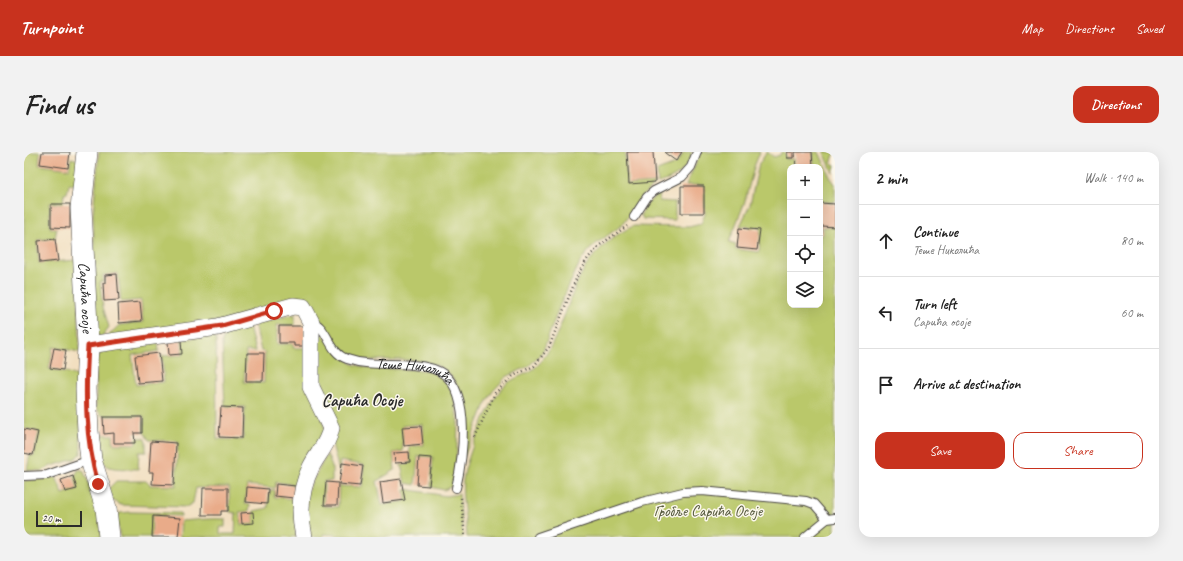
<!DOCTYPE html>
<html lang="en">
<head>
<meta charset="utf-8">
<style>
	:root { --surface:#fff; --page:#f2f2f2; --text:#222; --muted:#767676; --line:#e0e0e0; --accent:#c8321e }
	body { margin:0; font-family:Caveat,sans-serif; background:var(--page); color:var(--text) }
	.controls { position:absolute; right:12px; top:12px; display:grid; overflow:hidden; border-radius:8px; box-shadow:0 4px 16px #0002 }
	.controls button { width:36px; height:36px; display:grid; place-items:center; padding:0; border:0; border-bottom:1px solid var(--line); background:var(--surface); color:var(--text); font:20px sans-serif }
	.scale { position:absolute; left:12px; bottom:10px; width:46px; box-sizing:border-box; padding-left:4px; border:2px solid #2b2b2b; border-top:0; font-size:11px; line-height:14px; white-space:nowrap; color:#2b2b2b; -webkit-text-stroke:3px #fbf7ec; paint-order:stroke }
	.stop { position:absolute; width:12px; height:12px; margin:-9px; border:3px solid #c8321e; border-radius:50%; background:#fff }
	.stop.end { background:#c8321e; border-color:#fff; box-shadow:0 1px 4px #0008 }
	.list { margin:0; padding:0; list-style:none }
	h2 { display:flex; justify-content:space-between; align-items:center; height:52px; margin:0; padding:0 16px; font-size:17px }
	h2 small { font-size:13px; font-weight:400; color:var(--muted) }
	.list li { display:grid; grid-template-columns:26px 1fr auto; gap:12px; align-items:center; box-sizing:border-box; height:72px; padding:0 16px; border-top:1px solid var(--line) }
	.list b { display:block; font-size:15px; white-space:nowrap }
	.list p { margin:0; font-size:13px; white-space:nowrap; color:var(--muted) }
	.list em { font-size:13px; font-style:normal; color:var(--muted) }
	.actions { display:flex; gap:8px; padding:12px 16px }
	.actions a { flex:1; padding:9px 0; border:1px solid var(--accent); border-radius:12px; text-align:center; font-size:14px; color:var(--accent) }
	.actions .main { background:var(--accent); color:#fff }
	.icon { flex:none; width:22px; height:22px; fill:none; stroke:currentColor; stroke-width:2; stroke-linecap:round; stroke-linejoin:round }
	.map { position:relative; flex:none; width:811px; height:385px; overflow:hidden; border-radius:12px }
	header { display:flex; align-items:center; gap:24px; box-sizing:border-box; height:56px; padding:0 20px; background:var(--accent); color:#fff }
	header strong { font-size:19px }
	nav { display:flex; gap:22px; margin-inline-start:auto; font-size:14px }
	.intro { display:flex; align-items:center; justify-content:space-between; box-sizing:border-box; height:96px; padding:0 24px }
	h1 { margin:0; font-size:28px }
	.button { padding:10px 18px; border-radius:12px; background:var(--accent); color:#fff; font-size:14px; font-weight:700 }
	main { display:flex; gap:24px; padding:0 24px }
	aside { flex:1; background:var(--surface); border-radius:12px; box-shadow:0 4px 16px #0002 }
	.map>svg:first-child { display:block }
</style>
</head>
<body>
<header>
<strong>Turnpoint</strong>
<nav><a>Map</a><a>Directions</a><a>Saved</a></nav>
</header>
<div class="intro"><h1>Find us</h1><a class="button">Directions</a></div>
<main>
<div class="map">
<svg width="811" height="385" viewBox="0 0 811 385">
	<rect width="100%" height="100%" fill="#fbf7ec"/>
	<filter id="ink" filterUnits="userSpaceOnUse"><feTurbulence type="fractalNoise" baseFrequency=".025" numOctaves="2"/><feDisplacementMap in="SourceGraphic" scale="8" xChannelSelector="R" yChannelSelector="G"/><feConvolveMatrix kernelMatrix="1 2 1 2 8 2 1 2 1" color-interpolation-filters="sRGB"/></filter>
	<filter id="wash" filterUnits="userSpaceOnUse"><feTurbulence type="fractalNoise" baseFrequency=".012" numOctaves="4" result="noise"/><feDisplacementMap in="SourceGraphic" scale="16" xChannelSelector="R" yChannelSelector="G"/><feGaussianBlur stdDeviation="0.9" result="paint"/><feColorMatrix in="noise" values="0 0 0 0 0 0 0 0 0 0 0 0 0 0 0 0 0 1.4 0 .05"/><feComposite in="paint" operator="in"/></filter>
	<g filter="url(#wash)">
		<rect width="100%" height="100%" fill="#f2dfc0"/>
		<!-- green -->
		<path fill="#bac86b" stroke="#727a4b" d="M 0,0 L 16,0 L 15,13 L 45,17 L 47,6 L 55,8 L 52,33 L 45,32 L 43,41 L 40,42 L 39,51 L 26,51 L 26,76 L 33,76 L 31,86 L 13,88 L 15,111 L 53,108 L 56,200 L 29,195 L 25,217 L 43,220 L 55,225 L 57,302 L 51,307 L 27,314 L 18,319 L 3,318 L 6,303 L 10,304 L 15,280 L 0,276 Z
			M 75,0 L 601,0 L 603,33 L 632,31 L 617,45 L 598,73 L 569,94 L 557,108 L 536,153 L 519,199 L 505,214 L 482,225 L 469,239 L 461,252 L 440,305 C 439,271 447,219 402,210 C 385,207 367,208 350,208 C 339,208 324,207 316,199 C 306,189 299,172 291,160 L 286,155 L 81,187 L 95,173 L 119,170 L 117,148 L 97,150 L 94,121 L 79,123 L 79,129 L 76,130 L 79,155 L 85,175 L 76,187 L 71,177 L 71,118 L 69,62 Z
			M 660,0 L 668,0 C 664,18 651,27 634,31 L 633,19 L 652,12 Z
			M 677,0 L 736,0 L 731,12 L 720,52 L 705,90 L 712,92 L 711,97 L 735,100 L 737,76 L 716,74 L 726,53 L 735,12 L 743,0 L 750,5 L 756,3 L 757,0 L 761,0 L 762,7 L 770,7 L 770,15 L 766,15 L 766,153 L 796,153 L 796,83 L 799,83 L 799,75 L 811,75 L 811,385 L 443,385 C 442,366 437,347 439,328 C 442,306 465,249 480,234 C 489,225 504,223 513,214 C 518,209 524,200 527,194 C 549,153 548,116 589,86 C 596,81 602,77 610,74 L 665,75 L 677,72 L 681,62 L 680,33 L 662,33 Z
			M 789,0 L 795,0 L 806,25 L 811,32 L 811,50 L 796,50 L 796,15 L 790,15 Z
			M 800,0 L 811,0 L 807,11 L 811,13 L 809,21 Z
			M 636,41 L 635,49 L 651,50 L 651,68 L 619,67 L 617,63 C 621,53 627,47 636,41 Z
			M 271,162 L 271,173 L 253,173 L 253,192 L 269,192 L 269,196 L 282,196 L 301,278 L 273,333 L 252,330 L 251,336 L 223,333 L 221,352 L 226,353 L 225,359 L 215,360 L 217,373 L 230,372 L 230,359 L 244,356 L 246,338 L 251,338 L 250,345 L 270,347 L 272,385 L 156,385 L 157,369 C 172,368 186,366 201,367 L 201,375 L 196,375 L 196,382 L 211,382 L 212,361 L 206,360 L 205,335 L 172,336 L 169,351 L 162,355 L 97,353 L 88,348 L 85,336 L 92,329 L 122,329 L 126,333 L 152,334 L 154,289 L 125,288 L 120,280 L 120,264 L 78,264 L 72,256 L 72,207 L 79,198 L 134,190 L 135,199 L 108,203 L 112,233 L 140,230 L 138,204 L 159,203 L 158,188 L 189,183 L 192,188 L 193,287 L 219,288 L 221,255 L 201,254 L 198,190 L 202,179 L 225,175 L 231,199 L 222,199 L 220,230 L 240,231 L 241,200 L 237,199 L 231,172 Z
			M 291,175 L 328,212 L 344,216 L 400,218 L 412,222 L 423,231 L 430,244 L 434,271 L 432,314 L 428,334 L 420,338 L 407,335 L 409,305 L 394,304 L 391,333 L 381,331 L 377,313 L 387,311 L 385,295 L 400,293 L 398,272 L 378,274 L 379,299 L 369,301 L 371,318 L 353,329 L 358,353 L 382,349 L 381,337 L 422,344 L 435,342 L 439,385 L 336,385 L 299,382 L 299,385 L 283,385 L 282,341 L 303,302 L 308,315 L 308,329 L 300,329 L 299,354 L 314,355 L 315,334 L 338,335 L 340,313 L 316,309 L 315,319 L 296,244 Z
			M 74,283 L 89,283 L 89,292 L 112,292 L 112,286 L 120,286 L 122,290 L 122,300 L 115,300 L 114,317 C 79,316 78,319 74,283 Z
			M 54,318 L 59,318 L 72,348 L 78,385 L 0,385 L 0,329 L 32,325 L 39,342 L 54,337 L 51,324 Z
			M 107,360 L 156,361 L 157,364 L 128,363 L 127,385 L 96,385 L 92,365 L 96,361 Z"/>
		<g id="blocks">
			<!-- building -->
			<path fill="#e9ab89" d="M 18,0 L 46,0 L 44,16 L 16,12 Z
				M 603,0 L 629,0 L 631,30 L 605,32 Z
				M 642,0 L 658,0 L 652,9 L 641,1 Z
				M 763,0 L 769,0 L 769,6 L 763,6 Z
				M 771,0 L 788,0 L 789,15 L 772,15 Z
				M 657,34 L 680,34 L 680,61 L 657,61 Z
				M 796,51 L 811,52 L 811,75 L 798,74 L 798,82 L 796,82 Z
				M 27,52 L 46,52 L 46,76 L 27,75 Z
				M 715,76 L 736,78 L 733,98 L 713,96 Z
				M 31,87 L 34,109 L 16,111 L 14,89 Z
				M 93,122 L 95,148 L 80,149 L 79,131 L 81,131 L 81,123 Z
				M 116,150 L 118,169 L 95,171 L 94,152 Z
				M 255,174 L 281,174 L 281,194 L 270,194 L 270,191 L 255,191 Z
				M 157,188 L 158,202 L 145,203 L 144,189 Z
				M 30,196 L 42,198 L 39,218 L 26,216 Z
				M 135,201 L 138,229 L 114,231 L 111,204 Z
				M 223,201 L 240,201 L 239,229 L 222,229 Z
				M 197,255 L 219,256 L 218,286 L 195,285 Z
				M 79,265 L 118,265 L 118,281 L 110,281 L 111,291 L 90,291 L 90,281 L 80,282 Z
				M 397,274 L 399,292 L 380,294 L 378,275 Z
				M 0,277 L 14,280 L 9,303 L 0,301 Z
				M 127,289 L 152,291 L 150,333 L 128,332 L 129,320 L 125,320 Z
				M 385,300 L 386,310 L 371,311 L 370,301 Z
				M 395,305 L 408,306 L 405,334 L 393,333 Z
				M 318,311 L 339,314 L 336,334 L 315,332 Z
				M 49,324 L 53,337 L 41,340 L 37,328 Z
				M 377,327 L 381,348 L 359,351 L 356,330 Z
				M 302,330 L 314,331 L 313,353 L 300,353 Z
				M 252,332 L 272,334 L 270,346 L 251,344 Z
				M 223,335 L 244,337 L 243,352 L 222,350 Z
				M 179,336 L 204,336 L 204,359 L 197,359 L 197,363 L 178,363 Z
				M 229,360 L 230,371 L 218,372 L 217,361 Z
				M 129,364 L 156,366 L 154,385 L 128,385 Z"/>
		</g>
	</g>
	<g filter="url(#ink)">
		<use href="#blocks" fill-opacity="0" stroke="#494641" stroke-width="1"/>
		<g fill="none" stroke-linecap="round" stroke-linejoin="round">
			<defs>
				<g id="service">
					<path d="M 610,65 L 623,45 L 630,39 L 658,25 L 667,15 L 673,0"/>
					<path id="s1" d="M 287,170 C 305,174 303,200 323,207 C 346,215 367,210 389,213 C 400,214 412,216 421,223 C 447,245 439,307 432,336"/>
					<path d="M 0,324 L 23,323 L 66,308"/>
					<path d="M 514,385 L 618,350 L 659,340 L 678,339 L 782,349 L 790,352 L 803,367"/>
					<path d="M 781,385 L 803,367 L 811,366"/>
				</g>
				<path id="minor" d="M 64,193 L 194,175 L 269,154 L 279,155 L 287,170 L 287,235 L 307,276 C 304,292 294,301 287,315 C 276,337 275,362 280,385"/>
				<g id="tertiary">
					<path id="s2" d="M 63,0 L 57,56 L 64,193 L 62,237 L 64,279 L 67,308 L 82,356 L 85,385"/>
				</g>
			</defs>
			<!-- service casing -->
			<use href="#service" stroke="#494641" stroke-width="10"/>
			<!-- minor casing -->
			<use href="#minor" stroke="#494641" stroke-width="18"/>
			<!-- tertiary casing -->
			<use href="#tertiary" stroke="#494641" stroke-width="22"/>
			<!-- path -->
			<path stroke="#494641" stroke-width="2.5" stroke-dasharray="1 3" stroke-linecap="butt" d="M 451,285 L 471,241 L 489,224 L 510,214 L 525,195 L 554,122 L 564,106 L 576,93 L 603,74
				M 437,346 L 441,385"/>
			<!-- service -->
			<use href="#service" stroke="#fff" stroke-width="8"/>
			<!-- minor -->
			<use href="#minor" stroke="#fff" stroke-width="17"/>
			<!-- tertiary -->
			<use href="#tertiary" stroke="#fff" stroke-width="21"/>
		</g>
	</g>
	<g fill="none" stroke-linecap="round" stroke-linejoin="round" filter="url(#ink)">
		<!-- route -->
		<path stroke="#c8321e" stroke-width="5" d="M 74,332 C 61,286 61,241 64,194 L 198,174 L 250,159"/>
	</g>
	<g text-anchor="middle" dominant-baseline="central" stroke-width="3" stroke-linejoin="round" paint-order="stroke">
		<!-- street labels -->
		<g font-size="16" fill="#2b2b2b" stroke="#fbf7ec">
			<text stroke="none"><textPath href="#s2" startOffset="146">Сарића осоје</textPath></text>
			<text stroke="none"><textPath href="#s1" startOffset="123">Теше Николића</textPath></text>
		</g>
		<!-- park labels -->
		<g font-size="16" fill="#565a3e" stroke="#fbf7ec">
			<text x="684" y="359">Гробље Сарића Осоје</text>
		</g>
		<!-- neighbourhood labels -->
		<g font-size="17" font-weight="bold" fill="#2b2b2b" stroke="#fbf7ec">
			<text x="338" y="248">Сарића Осоје</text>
		</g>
	</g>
</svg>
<div class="controls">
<button>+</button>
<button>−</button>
<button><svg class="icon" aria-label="locate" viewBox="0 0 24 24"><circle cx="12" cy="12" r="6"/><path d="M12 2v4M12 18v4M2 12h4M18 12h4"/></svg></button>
<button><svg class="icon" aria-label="layers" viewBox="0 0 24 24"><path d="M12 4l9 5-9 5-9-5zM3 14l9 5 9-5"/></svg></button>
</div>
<div class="scale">20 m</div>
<div class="stop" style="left:250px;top:159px"></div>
<div class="stop end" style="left:74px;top:332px"></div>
</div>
<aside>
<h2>2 min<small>Walk · 140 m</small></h2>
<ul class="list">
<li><svg class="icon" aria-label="ahead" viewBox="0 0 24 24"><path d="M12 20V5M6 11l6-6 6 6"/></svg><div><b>Continue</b><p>Теше Николића</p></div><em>80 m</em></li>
<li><svg class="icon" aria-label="left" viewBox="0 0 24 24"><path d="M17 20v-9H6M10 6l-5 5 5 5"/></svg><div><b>Turn left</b><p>Сарића осоје</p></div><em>60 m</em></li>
<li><svg class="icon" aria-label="arrive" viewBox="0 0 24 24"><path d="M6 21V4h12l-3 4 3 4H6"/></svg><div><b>Arrive at destination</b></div></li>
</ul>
<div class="actions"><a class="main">Save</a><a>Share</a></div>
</aside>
</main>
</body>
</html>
